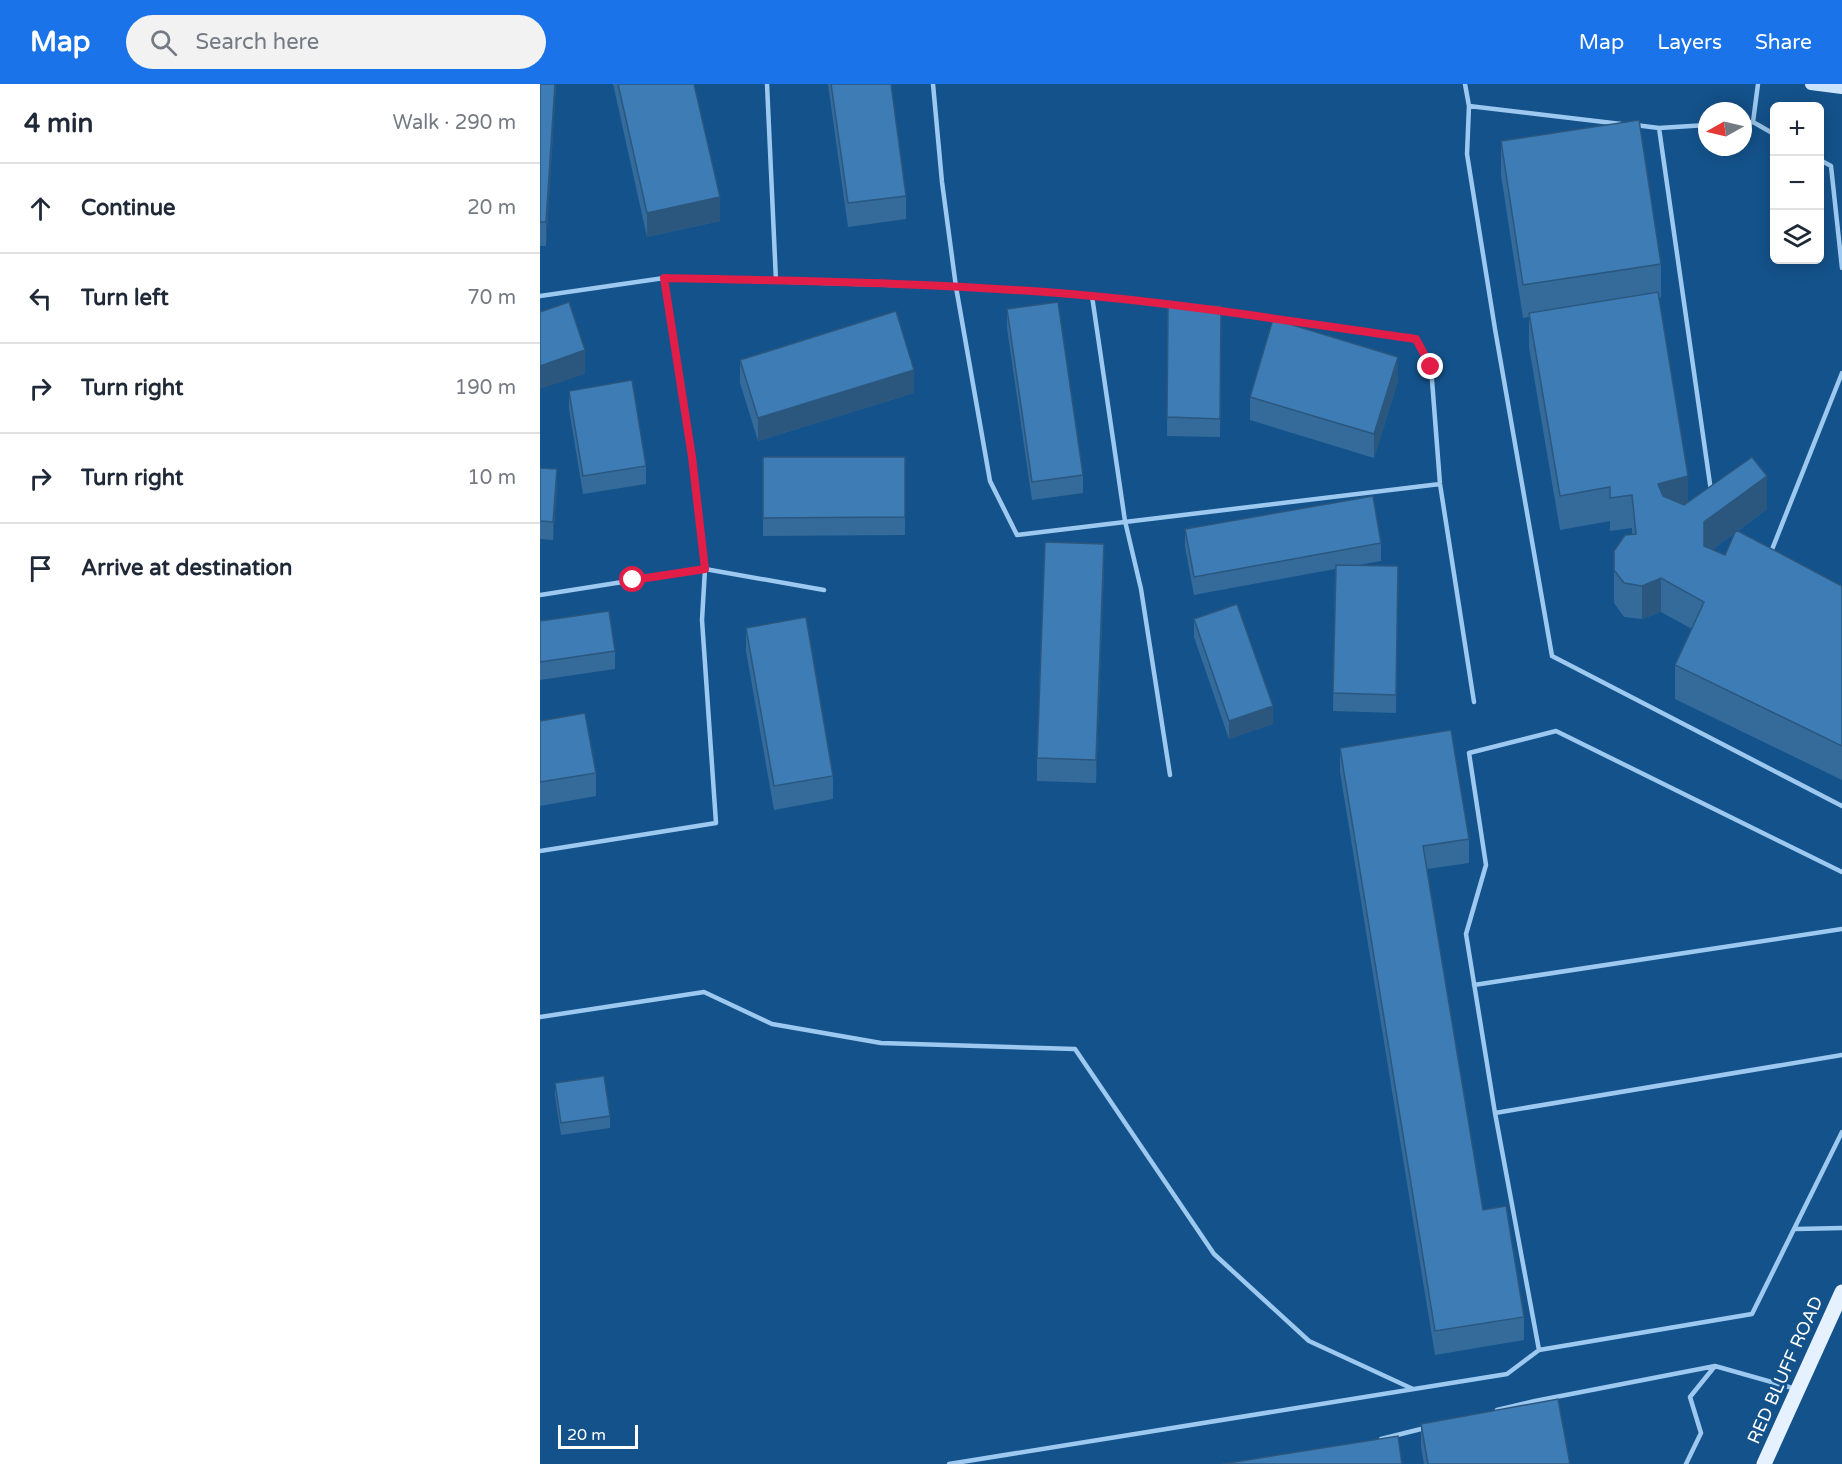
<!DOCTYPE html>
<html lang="en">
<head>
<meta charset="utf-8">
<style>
	:root { --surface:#fff; --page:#f2f2f3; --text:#1f2937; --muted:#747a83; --line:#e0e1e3; --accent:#1a73e8 }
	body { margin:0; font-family:"Varela Round",sans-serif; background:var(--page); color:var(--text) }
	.controls { position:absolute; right:18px; top:18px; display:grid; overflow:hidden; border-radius:9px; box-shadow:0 3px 15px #0003 }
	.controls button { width:54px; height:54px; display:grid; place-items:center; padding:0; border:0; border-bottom:2px solid var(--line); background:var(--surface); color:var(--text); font:30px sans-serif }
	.compass { position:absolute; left:1158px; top:18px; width:54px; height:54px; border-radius:50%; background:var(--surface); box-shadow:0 3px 15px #0003; rotate:262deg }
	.scale { position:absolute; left:18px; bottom:15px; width:80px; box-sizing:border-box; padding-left:6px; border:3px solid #fff; border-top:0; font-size:16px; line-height:21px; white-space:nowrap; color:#fff; -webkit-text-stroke:4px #14528b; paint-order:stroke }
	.stop { position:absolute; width:18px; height:18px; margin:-14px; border:4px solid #e11d48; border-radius:50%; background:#fff }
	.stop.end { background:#e11d48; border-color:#fff; box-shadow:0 2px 6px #0008 }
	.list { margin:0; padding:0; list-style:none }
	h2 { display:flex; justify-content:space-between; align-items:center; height:78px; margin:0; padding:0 24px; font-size:26px }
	h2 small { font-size:20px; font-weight:400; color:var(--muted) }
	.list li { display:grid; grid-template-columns:39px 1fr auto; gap:18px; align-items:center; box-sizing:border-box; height:90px; padding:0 24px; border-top:2px solid var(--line) }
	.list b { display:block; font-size:22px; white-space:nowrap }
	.list em { font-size:20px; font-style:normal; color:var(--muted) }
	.icon { flex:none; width:33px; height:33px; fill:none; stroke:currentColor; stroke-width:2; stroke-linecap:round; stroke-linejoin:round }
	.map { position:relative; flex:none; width:1302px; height:1380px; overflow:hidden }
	header { display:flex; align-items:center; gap:36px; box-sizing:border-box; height:84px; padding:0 30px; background:var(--accent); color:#fff }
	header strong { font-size:28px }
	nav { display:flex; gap:33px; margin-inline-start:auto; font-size:21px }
	.search { width:420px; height:54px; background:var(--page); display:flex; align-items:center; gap:15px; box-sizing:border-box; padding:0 21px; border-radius:33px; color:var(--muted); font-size:22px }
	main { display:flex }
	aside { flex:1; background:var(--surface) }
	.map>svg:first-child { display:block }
</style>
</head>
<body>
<header>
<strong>Map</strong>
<div class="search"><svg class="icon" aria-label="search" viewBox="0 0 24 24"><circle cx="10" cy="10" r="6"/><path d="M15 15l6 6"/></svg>Search here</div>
<nav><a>Map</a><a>Layers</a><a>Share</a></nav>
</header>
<main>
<aside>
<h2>4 min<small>Walk · 290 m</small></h2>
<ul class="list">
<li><svg class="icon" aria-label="ahead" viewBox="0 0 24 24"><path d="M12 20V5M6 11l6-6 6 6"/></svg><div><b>Continue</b></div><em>20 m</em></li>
<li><svg class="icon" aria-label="left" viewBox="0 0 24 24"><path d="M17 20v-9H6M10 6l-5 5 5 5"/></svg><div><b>Turn left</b></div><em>70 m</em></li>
<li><svg class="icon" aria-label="right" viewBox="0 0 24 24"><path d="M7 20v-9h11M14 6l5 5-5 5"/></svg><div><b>Turn right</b></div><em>190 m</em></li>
<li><svg class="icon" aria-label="right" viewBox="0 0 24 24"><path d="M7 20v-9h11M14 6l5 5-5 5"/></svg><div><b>Turn right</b></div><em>10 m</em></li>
<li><svg class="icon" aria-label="arrive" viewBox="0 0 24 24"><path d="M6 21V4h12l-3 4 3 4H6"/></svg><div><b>Arrive at destination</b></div></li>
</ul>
</aside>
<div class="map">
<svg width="1302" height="1380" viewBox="0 0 1302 1380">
	<rect width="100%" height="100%" fill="#14528b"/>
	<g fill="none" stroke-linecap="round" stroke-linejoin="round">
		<!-- service -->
		<path stroke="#9dc9f0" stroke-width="4.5" d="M 227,0 L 236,197
			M 393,0 L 402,98 L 416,203 L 450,397 L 477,451 L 900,400
			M 925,0 L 929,22 L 927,70 L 955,245 L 1012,572 L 1302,722
			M 929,22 L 1081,40
			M 1213,38 L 1218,0
			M 1203,39 L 1213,38 L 1234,50
			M 1095,41 L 1119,44 L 1167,41
			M 1119,44 L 1171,407
			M 1280,76 L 1291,82 L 1302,184
			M 0,212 L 124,194 L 416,203 L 552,212 L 634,222
			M 552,212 L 585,437 L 601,505 L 630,691
			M 678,227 L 876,255 L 891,283 L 900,400 L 934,618
			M 1231,468 L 1302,289
			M 0,511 L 165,485 L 284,506
			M 0,767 L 176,739 L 162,536 L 165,485 L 152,373 L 124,194
			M 934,901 L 1302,845
			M 0,933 L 164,908 L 232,940 L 341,959 L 535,965 L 674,1170 L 769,1257 L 873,1305
			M 955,1029 L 1302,971
			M 1256,1145 L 1302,1144
			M 999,1266 L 955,1029 L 926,850 L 946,781 L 929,669 L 1016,647 L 1302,788
			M 957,1326 L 995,1317 L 1175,1282
			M 841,1355 L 885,1344
			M 409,1380 L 967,1290 L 999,1266 L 1212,1230 L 1302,1048
			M 1146,1380 L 1161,1349 L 1150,1313 L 1175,1282 L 1256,1305"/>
		<!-- secondary -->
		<path stroke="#cae3fb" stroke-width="12" d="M 1271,0 L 1302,4"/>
		<!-- primary -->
		<path stroke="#e5f1ff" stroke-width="15" d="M 1224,1380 L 1302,1208"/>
	</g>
	<!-- wall -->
	<path fill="#346b9b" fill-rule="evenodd" d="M 0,0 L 16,0 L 6,162 L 0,162 Z
		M 73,0 L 154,0 L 180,137 L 107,153 Z
		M 288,0 L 351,0 L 366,112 L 366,135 L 308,143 Z
		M 961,57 L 1121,180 L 1121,213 L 1119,214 L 1148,419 L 1227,425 L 1198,447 L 1302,502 L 1302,696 L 1135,615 L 1135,581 L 1152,545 L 1121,528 L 1102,535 L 1084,533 L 1074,519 L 1074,467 L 1092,450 L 1092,444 L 1070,447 L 1070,437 L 1020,446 L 989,263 L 989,233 L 983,234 L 961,91 ZM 1195,449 L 1185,471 L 1172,466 Z
		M 628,221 L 681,222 L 680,353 L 627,352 Z
		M 467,225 L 543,391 L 543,409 L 492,416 L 467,244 Z
		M 200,276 L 374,309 L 218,357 L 200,299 Z
		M 858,297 L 834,374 L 710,336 L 710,313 Z
		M 29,307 L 106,382 L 106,400 L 43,410 L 29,325 Z
		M 223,373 L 365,373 L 365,451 L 223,452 Z
		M 0,384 L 17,403 L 13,456 L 0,455 Z
		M 645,445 L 841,459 L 841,477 L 819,481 L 858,482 L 856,629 L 793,627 L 795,485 L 654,511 L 645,463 Z
		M 564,484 L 556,699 L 497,697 L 497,674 Z
		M 654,535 L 733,640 L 689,655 L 654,553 Z
		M 0,537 L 75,567 L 75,585 L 0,596 Z
		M 206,544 L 293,692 L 293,715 L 234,726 L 206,567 Z
		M 0,637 L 56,689 L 56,712 L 0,722 Z
		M 800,664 L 929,755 L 929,779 L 887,785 L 943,1126 L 984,1233 L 984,1256 L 895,1271 L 800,688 Z
		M 15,999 L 70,1032 L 70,1044 L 21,1051 L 15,1012 Z
		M 881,1340 L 1030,1380 L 884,1380 L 881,1363 Z"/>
	<!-- shaded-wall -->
	<path fill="#2b577e" d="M 15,0 L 16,0 L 6,162 L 6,138 Z
		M 180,113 L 180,137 L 107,153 L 107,129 Z
		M 45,266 L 45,290 L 0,305 L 0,282 Z
		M 858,273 L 858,297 L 834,374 L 834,350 Z
		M 374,286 L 374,309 L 218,357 L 218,334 Z
		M 17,385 L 17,403 L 13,456 L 13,438 Z
		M 1148,392 L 1148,426 L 1118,433 L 1118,400 Z
		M 1227,392 L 1227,425 L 1164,472 L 1164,438 Z
		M 564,460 L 564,484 L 556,699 L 556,676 Z
		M 1121,494 L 1121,528 L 1102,535 L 1102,502 Z
		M 733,622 L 733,640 L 689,655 L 689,637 Z"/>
	<!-- building -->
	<path fill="#3d7cb4" stroke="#2b577e" stroke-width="1.5" d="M 0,0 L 15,0 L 6,138 L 0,138 Z
		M 78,0 L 154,0 L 180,113 L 107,129 Z
		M 291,0 L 351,0 L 366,112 L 308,119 Z
		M 1099,36 L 1121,180 L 983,201 L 961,57 Z
		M 1118,208 L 1148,392 L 1118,400 L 1123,412 L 1144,421 L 1212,373 L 1227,392 L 1164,438 L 1164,462 L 1185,471 L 1196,446 L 1302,502 L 1302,662 L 1135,581 L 1164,518 L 1121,494 L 1102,502 L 1084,499 L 1074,486 L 1074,467 L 1085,451 L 1096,450 L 1092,411 L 1070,414 L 1070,403 L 1020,412 L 989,229 Z
		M 29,218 L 45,266 L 0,282 L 0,228 Z
		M 518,218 L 543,391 L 492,398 L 467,225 Z
		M 628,221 L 681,222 L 680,335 L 627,333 Z
		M 356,227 L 374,286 L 218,334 L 200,276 Z
		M 733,235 L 858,273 L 834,350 L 710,313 Z
		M 92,296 L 106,382 L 43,392 L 29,307 Z
		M 223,373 L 365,373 L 365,433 L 223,434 Z
		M 0,384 L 17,385 L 13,438 L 0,437 Z
		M 833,412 L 841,459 L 654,493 L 645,445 Z
		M 505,458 L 564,460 L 556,676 L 497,674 Z
		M 796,481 L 858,482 L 856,611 L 793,609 Z
		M 697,520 L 733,622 L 689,637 L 654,535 Z
		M 69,527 L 75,567 L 0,578 L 0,537 Z
		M 266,533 L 293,692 L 234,702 L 206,544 Z
		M 45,629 L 56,689 L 0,698 L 0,637 Z
		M 911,646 L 929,755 L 883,762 L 943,1126 L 966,1122 L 984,1233 L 895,1247 L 800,664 Z
		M 64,992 L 70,1032 L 21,1039 L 15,999 Z
		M 1018,1315 L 1030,1380 L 888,1380 L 881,1340 Z
		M 858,1352 L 862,1380 L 682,1380 Z"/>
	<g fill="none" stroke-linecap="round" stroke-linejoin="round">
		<!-- route -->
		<path stroke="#e11d48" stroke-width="8" d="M 93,496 L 165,485 L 152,373 L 124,194 C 267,197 410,199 552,212 C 660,222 768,240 876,255 L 891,283"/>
	</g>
	<g text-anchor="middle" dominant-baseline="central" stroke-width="6" stroke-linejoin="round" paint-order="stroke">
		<!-- street labels -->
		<g font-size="18" fill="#fff" stroke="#14528b">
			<text transform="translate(1245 1286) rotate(-66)">RED BLUFF ROAD</text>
		</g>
	</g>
</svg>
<div class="controls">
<button>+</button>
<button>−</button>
<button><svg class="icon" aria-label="layers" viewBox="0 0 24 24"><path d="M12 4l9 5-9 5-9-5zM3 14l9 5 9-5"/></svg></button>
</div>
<svg class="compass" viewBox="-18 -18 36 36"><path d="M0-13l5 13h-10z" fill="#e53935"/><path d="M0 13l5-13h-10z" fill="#747a83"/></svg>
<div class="scale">20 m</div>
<div class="stop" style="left:93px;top:496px"></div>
<div class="stop end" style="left:891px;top:283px"></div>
</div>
</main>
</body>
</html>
